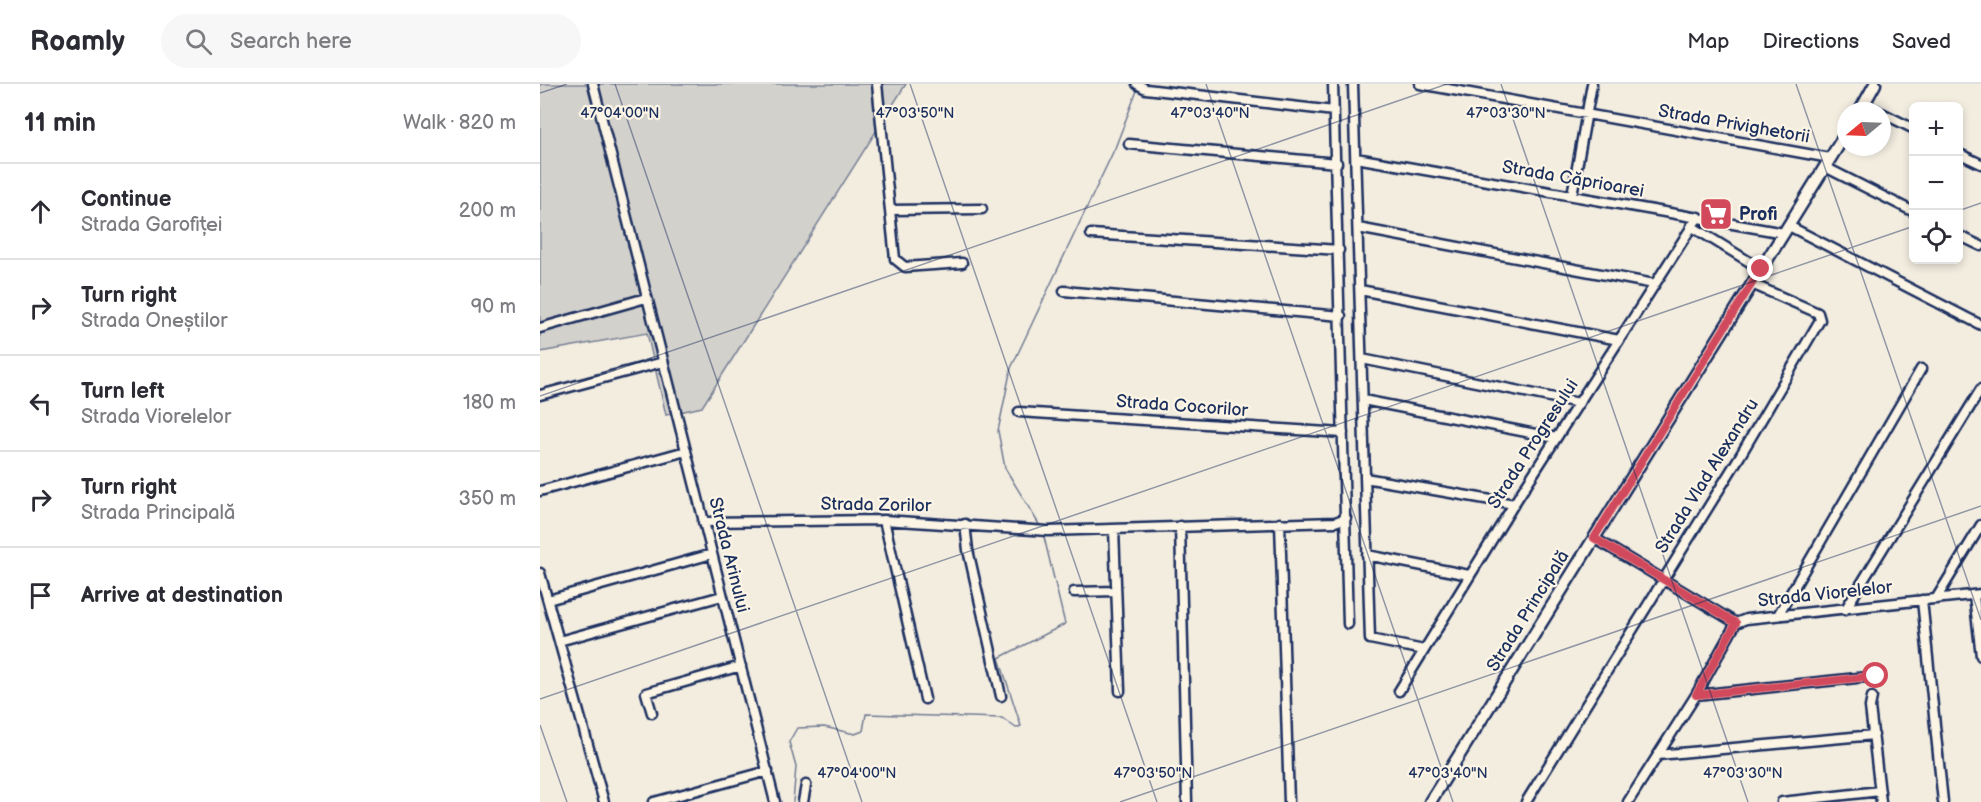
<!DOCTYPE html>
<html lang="en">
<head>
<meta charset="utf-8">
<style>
	:root { --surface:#fff; --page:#f7f7f7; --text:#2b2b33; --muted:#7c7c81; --line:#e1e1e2 }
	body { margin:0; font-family:"Balsamiq Sans",sans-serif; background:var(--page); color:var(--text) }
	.controls { position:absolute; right:18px; top:18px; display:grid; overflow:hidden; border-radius:9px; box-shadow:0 3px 9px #0003 }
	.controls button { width:54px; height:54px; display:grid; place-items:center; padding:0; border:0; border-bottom:2px solid var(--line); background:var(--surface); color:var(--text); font:30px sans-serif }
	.compass { position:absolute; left:1297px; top:18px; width:54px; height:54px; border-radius:50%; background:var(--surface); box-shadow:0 3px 9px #0003; rotate:251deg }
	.stop { position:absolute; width:18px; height:18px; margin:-14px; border:4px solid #d1495b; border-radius:50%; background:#fff }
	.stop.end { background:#d1495b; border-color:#fff; box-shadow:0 2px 6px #0008 }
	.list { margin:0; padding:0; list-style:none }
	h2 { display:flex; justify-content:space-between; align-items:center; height:78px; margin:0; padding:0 24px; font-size:26px }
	h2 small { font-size:20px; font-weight:400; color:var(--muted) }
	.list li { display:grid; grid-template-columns:39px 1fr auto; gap:18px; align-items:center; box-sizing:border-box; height:96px; padding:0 24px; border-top:2px solid var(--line) }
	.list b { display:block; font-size:22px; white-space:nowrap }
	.list p { margin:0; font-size:20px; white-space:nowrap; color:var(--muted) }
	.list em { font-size:20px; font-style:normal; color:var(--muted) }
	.icon { flex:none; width:33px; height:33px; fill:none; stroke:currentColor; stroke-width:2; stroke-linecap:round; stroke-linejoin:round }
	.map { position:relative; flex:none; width:1441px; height:718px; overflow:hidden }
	header { display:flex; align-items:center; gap:36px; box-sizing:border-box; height:84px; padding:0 30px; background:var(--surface); border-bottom:2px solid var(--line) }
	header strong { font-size:28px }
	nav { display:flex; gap:33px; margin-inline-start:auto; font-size:21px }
	.search { width:420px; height:54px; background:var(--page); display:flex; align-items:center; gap:15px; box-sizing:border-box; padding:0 21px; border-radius:33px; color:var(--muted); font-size:22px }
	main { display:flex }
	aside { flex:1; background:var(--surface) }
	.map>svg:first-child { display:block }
</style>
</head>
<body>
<header>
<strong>Roamly</strong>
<div class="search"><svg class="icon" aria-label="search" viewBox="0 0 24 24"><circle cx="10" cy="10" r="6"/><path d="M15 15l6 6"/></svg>Search here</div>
<nav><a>Map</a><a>Directions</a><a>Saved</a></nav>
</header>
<main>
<aside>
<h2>11 min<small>Walk · 820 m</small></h2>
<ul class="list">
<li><svg class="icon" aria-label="ahead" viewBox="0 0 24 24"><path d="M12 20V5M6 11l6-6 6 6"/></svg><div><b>Continue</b><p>Strada Garofiței</p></div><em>200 m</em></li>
<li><svg class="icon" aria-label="right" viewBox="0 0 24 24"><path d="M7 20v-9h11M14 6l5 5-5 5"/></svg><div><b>Turn right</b><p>Strada Oneștilor</p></div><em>90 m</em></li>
<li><svg class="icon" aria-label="left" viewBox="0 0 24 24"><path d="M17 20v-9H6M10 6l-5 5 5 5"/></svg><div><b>Turn left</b><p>Strada Viorelelor</p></div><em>180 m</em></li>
<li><svg class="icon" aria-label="right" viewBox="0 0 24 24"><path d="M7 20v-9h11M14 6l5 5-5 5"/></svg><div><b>Turn right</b><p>Strada Principală</p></div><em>350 m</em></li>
<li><svg class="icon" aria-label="arrive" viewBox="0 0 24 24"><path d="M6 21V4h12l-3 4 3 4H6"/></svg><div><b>Arrive at destination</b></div></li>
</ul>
</aside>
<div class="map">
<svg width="1441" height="718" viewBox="0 0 1441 718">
	<rect width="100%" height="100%" fill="#f3ede0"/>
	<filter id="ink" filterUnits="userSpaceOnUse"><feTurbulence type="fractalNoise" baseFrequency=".0167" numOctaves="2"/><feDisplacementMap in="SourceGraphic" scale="12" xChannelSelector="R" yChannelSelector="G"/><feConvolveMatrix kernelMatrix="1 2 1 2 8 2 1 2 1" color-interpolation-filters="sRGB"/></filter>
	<g filter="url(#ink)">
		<!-- green -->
		<path fill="#d3d1cc" stroke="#778095" stroke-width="1.5" d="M 0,0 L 366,0 L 162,323 L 126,331 L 107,249 L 0,268 Z"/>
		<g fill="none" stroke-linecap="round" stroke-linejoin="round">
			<!-- stream -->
			<path stroke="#707a91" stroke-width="1.5" d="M 500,442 L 465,384 L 458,347 L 471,284 L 575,64 L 598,4
				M 253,718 L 256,683 L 249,658 L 257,644 L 284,643 L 315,650 L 323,647 L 326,630 L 462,634 L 476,644 L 481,642 L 459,574 L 525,540 L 503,449"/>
			<defs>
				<path id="minor" d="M 53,0 L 235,718
					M 337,0 L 355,175 L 365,183 L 422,179
					M 597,0 L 606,5 L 794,27
					M 793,0 L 808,540
					M 813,0 L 830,555 L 884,566
					M 880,0 L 1290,74
					M 1324,20 L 1338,27
					M 1342,29 L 1374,45
					M 589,60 L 797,79
					M 1418,69 L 1441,80
					M 816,74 L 1244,149
					M 1285,83 L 1374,128
					M 1032,111 L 1052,0
					M 350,126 L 442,125
					M 1151,142 L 1221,185
					M 1249,142 L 1441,241
					M 818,144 L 1114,200
					M 551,150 L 799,166
					M 1418,151 L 1441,162
					M 820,206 L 1079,256
					M 524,207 L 801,232
					M 0,244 L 106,214
					M 822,275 L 1039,319
					M 0,311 L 123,278
					M 823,316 L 1016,354
					M 479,328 L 803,349
					M 825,394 L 974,420
					M 0,407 L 146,367
					M 344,436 L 385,615
					M 163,438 L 344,436 L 508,447 L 795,438 L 806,434
					M 740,439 L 749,718
					M 425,440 L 428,466 L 461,612
					M 640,442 L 647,718
					M 574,445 L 580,607
					M 1054,454 L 1196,539 L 1206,535 L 1441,510
					M 827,471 L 929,491
					M 0,489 L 64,718
					M 534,508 L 576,507
					M 1434,511 L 1441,572
					M 1396,515 L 1441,441
					M 8,516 L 172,470
					M 1382,516 L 1403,718
					M 1305,526 L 1441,305
					M 1238,531 L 1381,285
					M 19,557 L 182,512
					M 859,607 L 974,420 L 1158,133
					M 1156,611 L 1336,592
					M 1332,613 L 1330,623 L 1341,718
					M 112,629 L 106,609 L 201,582
					M 1118,671 L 1334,651
					M 114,718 L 228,687
					M 263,718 L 266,701
					M 986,718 L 1200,372 L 1280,236 L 1278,229 L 1212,200
					M 1088,718 L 1156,611 L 1196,539
					M 1242,718 L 1340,707"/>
				<path id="major" d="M 1320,27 L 1335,0
					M 890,718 L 1306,49"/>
			</defs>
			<!-- minor casing -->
			<use href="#minor" stroke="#1b2f5e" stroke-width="13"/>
			<!-- major casing -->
			<use href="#major" stroke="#1b2f5e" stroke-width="15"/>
			<!-- minor -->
			<use href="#minor" stroke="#fcf5e5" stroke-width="8"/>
			<!-- major -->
			<use href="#major" stroke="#fcf5e5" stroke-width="10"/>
		</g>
	</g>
	<g fill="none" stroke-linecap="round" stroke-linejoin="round" filter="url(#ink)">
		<!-- route -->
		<path stroke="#d1495b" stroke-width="8" d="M 1221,185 L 1054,454 L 1196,539 L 1156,611 L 1336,592"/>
	</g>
	<!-- ticks -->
	<path fill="none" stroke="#1b2f5e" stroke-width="1.5" stroke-opacity="0.45" d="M 75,0 L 322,718M 370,0 L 617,718M 666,0 L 913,718M 961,0 L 1208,718M 1256,0 L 1441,536M 0,9 L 27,0M 1418,127 L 1441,119M 0,312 L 907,0M 0,615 L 1374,142M 0,641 L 27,718M 580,718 L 1441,422"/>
	<!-- icons -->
	<defs>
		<symbol id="supermarket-square" viewBox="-11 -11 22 22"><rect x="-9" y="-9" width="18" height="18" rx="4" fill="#d1495b" stroke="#fcf5e5"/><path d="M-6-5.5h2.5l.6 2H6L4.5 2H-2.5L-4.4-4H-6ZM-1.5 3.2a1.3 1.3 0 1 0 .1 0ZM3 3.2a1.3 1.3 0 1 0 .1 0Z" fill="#fff"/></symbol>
	</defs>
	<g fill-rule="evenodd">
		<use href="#supermarket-square" x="1157" y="111" width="38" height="38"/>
	</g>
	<g text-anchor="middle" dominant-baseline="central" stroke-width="4.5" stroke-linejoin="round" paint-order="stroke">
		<!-- street labels -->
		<g font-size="18" fill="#1b2f5e" stroke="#fcf5e5">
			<text transform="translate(1194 40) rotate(10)">Strada Privighetorii</text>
			<text transform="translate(1033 95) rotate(10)">Strada Căprioarei</text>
			<text transform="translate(642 322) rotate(4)">Strada Cocorilor</text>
			<text transform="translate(993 360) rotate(-57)">Strada Progresului</text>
			<text transform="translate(1167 392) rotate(-58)">Strada Vlad Alexandru</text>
			<text transform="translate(336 421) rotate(1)">Strada Zorilor</text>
			<text transform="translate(189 471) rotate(76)">Strada Arinului</text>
			<text transform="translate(1285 510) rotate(-6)">Strada Viorelelor</text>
			<text transform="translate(988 527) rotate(-58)">Strada Principală</text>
		</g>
		<!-- poi labels -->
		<g font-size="18" font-weight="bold" fill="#1b2f5e" stroke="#fcf5e5" text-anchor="start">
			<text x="1199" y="130">Profi</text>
		</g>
	</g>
	<g font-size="15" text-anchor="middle" fill="#1b2f5e" stroke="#fcf5e5" stroke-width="4.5" stroke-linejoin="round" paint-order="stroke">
		<text x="80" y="34">47°04'00"N</text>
		<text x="375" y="34">47°03'50"N</text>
		<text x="670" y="34">47°03'40"N</text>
		<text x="966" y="34">47°03'30"N</text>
		<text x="317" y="694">47°04'00"N</text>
		<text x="613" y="694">47°03'50"N</text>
		<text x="908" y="694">47°03'40"N</text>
		<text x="1203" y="694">47°03'30"N</text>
	</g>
</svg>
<div class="controls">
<button>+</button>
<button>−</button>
<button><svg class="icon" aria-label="locate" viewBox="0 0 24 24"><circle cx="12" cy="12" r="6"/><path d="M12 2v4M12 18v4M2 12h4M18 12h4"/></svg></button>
</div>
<svg class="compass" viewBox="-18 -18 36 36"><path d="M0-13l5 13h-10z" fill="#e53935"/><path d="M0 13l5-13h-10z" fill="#7c7c81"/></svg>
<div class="stop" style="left:1336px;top:592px"></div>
<div class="stop end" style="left:1221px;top:185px"></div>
</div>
</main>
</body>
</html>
